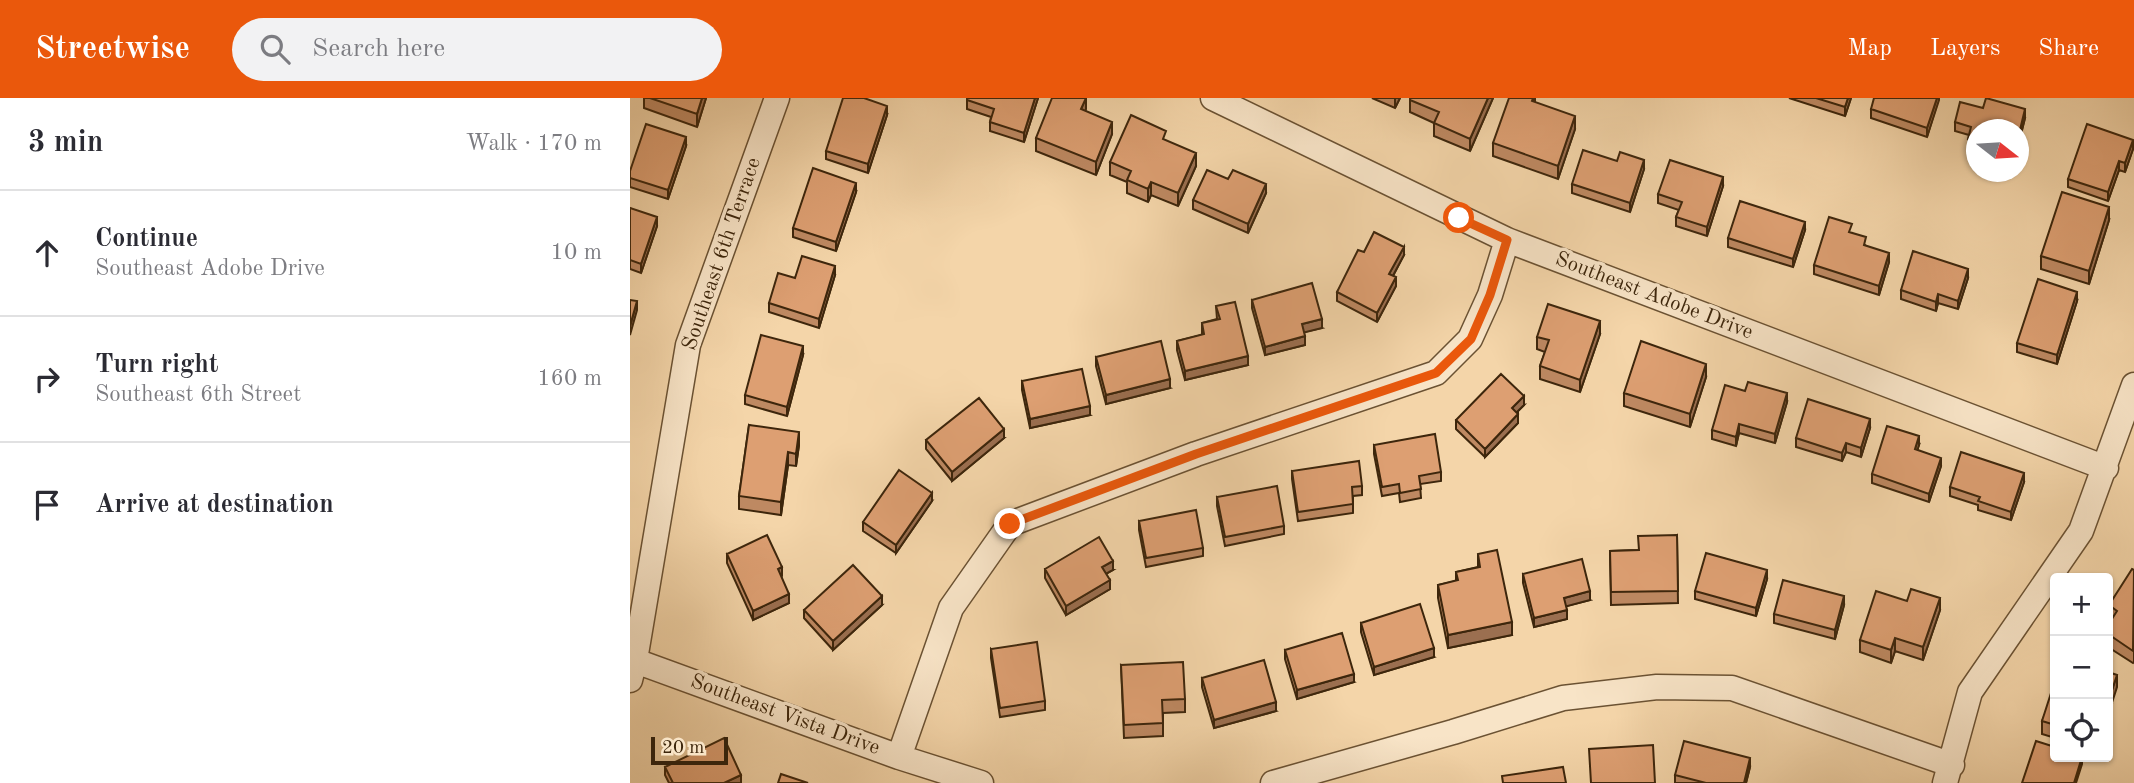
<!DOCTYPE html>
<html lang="en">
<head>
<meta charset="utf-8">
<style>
	:root { --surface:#fff; --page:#f2f2f3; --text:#2b2b33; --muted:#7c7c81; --line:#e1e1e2; --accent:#ea580c }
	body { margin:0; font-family:"Old Standard TT",serif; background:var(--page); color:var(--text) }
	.controls { position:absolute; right:21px; bottom:21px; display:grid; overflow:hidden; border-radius:7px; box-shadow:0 2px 5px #0004 }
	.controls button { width:63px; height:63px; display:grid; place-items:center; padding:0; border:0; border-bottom:2px solid var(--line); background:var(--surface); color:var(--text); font:35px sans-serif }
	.compass { position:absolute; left:1336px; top:21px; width:63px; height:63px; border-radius:50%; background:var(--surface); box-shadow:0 2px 5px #0004; rotate:107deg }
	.scale { position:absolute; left:21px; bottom:18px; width:77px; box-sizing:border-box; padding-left:7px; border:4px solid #3d260c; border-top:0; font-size:19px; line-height:24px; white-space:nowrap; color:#3d260c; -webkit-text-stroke:5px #f8e4c7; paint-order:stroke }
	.stop { position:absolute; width:21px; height:21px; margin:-16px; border:5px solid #ea580c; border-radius:50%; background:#fff }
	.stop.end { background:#ea580c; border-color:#fff; box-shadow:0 2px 7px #0008 }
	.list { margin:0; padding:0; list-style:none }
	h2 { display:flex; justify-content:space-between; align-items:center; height:91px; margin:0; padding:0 28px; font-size:30px }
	h2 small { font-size:23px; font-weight:400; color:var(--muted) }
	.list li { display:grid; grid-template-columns:46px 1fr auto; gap:21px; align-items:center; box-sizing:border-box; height:126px; padding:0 28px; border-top:2px solid var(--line) }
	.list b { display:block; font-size:26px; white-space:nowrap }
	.list p { margin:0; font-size:23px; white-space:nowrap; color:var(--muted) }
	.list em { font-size:23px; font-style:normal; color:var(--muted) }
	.icon { flex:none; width:38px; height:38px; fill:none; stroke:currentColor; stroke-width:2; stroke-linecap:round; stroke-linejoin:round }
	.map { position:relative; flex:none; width:1504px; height:685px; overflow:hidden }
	header { display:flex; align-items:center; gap:42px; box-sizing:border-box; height:98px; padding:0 35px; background:var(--accent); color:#fff }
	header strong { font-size:33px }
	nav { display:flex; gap:38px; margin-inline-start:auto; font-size:24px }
	.search { width:490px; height:63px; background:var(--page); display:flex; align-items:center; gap:18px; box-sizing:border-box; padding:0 24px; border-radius:38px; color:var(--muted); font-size:26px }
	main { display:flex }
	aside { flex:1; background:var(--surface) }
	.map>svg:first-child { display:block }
</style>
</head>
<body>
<header>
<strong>Streetwise</strong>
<div class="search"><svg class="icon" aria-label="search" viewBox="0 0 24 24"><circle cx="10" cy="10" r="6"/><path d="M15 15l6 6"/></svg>Search here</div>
<nav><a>Map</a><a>Layers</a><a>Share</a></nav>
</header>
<main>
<aside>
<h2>3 min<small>Walk · 170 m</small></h2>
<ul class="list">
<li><svg class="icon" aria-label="ahead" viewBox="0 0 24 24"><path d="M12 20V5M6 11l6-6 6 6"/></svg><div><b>Continue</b><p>Southeast Adobe Drive</p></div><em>10 m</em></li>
<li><svg class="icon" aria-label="right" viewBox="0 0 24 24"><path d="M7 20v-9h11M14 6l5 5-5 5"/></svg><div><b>Turn right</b><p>Southeast 6th Street</p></div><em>160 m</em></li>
<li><svg class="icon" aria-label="arrive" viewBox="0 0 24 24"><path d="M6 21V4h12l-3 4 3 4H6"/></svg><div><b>Arrive at destination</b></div></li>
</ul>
</aside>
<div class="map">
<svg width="1504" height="685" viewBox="0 0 1504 685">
	<rect width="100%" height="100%" fill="#f4d5a9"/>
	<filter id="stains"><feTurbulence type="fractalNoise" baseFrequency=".00286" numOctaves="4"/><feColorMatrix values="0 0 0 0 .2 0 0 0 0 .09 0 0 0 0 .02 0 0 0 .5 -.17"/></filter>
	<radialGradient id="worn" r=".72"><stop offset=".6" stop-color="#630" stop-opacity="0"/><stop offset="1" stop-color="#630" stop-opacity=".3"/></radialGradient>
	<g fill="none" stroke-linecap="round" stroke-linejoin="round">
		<defs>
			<path id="minor" d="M 583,0 L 877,142 L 1476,370
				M 0,561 L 269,659 L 351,685
				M 0,582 L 5,562 L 58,247 L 147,0
				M 269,659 L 321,510 L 380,426 L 566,356 L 806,275 L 840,241 L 860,197 L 877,142
				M 643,685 L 823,634 L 933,600 L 1027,589 L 1102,590 L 1322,667
				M 1315,685 L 1340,594 L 1451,433 L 1504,287"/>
		</defs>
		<!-- minor casing -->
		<use href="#minor" stroke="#6b5233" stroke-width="27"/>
		<!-- minor -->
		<use href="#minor" stroke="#f8e4c7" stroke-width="24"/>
	</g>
	<!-- wall -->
	<path fill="#be8962" stroke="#3d260c" stroke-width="2" d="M 14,0 L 76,0 L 67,29 L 14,10 Z
		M 337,0 L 408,0 L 394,44 L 360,33 L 360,24 L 361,19 L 337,11 Z
		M 456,0 L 455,13 L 482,36 L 466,77 L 406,53 L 406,40 Z
		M 742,0 L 770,0 L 765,10 Z
		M 780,0 L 863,0 L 840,53 L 804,38 L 804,25 L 780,14 Z
		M 905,0 L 905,4 L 945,31 L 928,81 L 863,58 L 863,45 Z
		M 1159,0 L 1221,0 L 1215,18 Z
		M 1309,0 L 1297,39 L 1241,20 L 1241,11 Z
		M 257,17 L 238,75 L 196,61 L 196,53 Z
		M 1395,20 L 1389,44 L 1389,32 L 1347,32 L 1347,52 L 1338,50 L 1339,37 L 1325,33 L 1325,24 Z
		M 536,43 L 566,68 L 548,108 L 521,97 L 518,104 L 497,95 L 497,84 L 480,77 L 480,64 Z
		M 56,48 L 38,101 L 0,89 L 0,73 Z
		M 1503,51 L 1495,74 L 1489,72 L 1478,103 L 1438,89 L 1438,81 Z
		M 987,63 L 1014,71 L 1000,114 L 942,95 L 942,86 Z
		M 598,81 L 636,95 L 618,135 L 563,111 L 563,102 Z
		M 1093,88 L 1077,138 L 1046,128 L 1046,119 L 1049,112 L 1028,105 L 1028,96 Z
		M 226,94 L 206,153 L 163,139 L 163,130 Z
		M 0,110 L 27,128 L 11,175 L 0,171 Z
		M 1479,122 L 1459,186 L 1411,171 L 1411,158 Z
		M 1175,132 L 1163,169 L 1098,149 L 1098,140 Z
		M 1222,135 L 1236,148 L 1259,164 L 1249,197 L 1184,176 L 1184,167 Z
		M 734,154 L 774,157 L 763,178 L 766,188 L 747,224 L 707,203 L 707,194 Z
		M 205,177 L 189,230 L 139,214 L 139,205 L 165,180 Z
		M 1338,180 L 1328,211 L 1308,205 L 1306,213 L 1271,201 L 1271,192 Z
		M 622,202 L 692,230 L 674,234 L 675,247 L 635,257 L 622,210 Z
		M 1447,203 L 1427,266 L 1387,254 L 1387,245 Z
		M 586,208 L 618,267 L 555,282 L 547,252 L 547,243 L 572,237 L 572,225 L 587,221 Z
		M 970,236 L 950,294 L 910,281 L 910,268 L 915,254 L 907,251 L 907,239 Z
		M 173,257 L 157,318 L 115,306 L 115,297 Z
		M 466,259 L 540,290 L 476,306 L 466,268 Z
		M 1076,279 L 1060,329 L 994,308 L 994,295 Z
		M 392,283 L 460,317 L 400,330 L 392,292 Z
		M 1157,304 L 1145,345 L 1109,335 L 1106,348 L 1082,341 L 1082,332 Z
		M 894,307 L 887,314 L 888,325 L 855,359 L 826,331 L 826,322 Z
		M 119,327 L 169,347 L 166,368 L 158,367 L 151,417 L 109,411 L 109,398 Z
		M 1240,330 L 1231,359 L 1216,354 L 1212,363 L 1166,349 L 1166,340 Z
		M 374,340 L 322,383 L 296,351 L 296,342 Z
		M 744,347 L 811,374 L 811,383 L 790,386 L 791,400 L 770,404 L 769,395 L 752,398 L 744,356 Z
		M 1289,347 L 1287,352 L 1311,368 L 1299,404 L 1242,385 L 1242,376 Z
		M 662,373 L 732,388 L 732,397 L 723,398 L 723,415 L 668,423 L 662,381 Z
		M 1394,384 L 1381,422 L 1348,412 L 1348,407 L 1320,398 L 1320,389 Z
		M 587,399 L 654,428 L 654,436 L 595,448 L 587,408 Z
		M 302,403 L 266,455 L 233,433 L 233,424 Z
		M 509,423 L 573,450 L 573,458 L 516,469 L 509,432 Z
		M 1047,437 L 1048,505 L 981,507 L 980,453 L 1008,452 Z
		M 97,456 L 152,478 L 151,478 L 159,505 L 123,522 L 97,465 Z
		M 848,456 L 882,537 L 818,550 L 808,500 L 808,487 L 826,483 L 826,474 L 848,469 Z
		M 415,471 L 483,472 L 476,476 L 480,491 L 436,517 L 415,480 Z
		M 1504,472 L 1504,564 L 1503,565 L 1478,549 L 1478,527 L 1481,521 L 1479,520 L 1479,507 Z
		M 893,476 L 960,502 L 936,508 L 937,521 L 904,529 L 893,485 Z
		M 1137,481 L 1126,518 L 1065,501 L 1065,493 Z
		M 1277,503 L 1310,512 L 1293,562 L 1265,553 L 1261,565 L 1230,554 L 1230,542 Z
		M 252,507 L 203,552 L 174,520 L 174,512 Z
		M 1214,507 L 1205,541 L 1144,525 L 1144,516 Z
		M 731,525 L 804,559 L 744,577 L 731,534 Z
		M 361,551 L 415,603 L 415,612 L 370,619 L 361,560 Z
		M 655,552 L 724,584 L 667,601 L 655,561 Z
		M 491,567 L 555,601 L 555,614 L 533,615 L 533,638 L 494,640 Z
		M 572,580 L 646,613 L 584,630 L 572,589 Z
		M 1425,593 L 1425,640 L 1412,636 L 1412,623 Z
		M 35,669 L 111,685 L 39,685 L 35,677 Z
		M 1120,669 L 1116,685 L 1045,685 L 1045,677 Z"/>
	<!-- shaded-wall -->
	<path fill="#9b6f50" stroke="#3d260c" stroke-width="2" d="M 72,0 L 76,0 L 67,29 L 67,16 Z
		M 405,0 L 408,0 L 394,44 L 394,35 Z
		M 456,0 L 456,11 L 451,24 L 451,11 Z
		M 765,0 L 770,0 L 765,10 Z
		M 858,0 L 863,0 L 840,53 L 840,41 Z
		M 1218,0 L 1221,0 L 1215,18 L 1215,9 Z
		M 1307,0 L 1309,0 L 1309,2 L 1297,39 L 1297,30 Z
		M 257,8 L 257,17 L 238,75 L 238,66 Z
		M 1395,11 L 1395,20 L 1389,44 L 1389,36 Z
		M 945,18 L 945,31 L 928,81 L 928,68 Z
		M 482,24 L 482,36 L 466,77 L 466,64 Z
		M 56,39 L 56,48 L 38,101 L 38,92 Z
		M 1503,42 L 1503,51 L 1495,74 L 1495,65 Z
		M 566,55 L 566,68 L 548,108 L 548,95 Z
		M 1014,62 L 1014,71 L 1000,114 L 1000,105 Z
		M 1489,63 L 1489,72 L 1478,103 L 1478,94 Z
		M 1093,79 L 1093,88 L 1077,138 L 1077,129 Z
		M 521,84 L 521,97 L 518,104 L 518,91 Z
		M 226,85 L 226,94 L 206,153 L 206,144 Z
		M 636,86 L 636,95 L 618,135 L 618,126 Z
		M 1479,109 L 1479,122 L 1459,186 L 1459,173 Z
		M 27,119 L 27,128 L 11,175 L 11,166 Z
		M 1175,124 L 1175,132 L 1163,169 L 1163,161 Z
		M 774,149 L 774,157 L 759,185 L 759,176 Z
		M 1259,155 L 1259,164 L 1249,197 L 1249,188 Z
		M 205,168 L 205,177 L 189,230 L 189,221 Z
		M 1338,171 L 1338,180 L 1328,211 L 1328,203 Z
		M 766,179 L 766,188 L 747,224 L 747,215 Z
		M 1447,194 L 1447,203 L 1427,266 L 1427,257 Z
		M 1308,196 L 1308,205 L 1306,213 L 1306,204 Z
		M 7,203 L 7,212 L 0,237 L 0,228 Z
		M 692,221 L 692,230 L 672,235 L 672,226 Z
		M 970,223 L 970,236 L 950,294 L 950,282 Z
		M 675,238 L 675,247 L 635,257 L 635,249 Z
		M 173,248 L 173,257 L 157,318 L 157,309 Z
		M 618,258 L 618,267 L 555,282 L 555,273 Z
		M 1076,266 L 1076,279 L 1060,329 L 1060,316 Z
		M 540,281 L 540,290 L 476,306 L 476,297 Z
		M 1157,295 L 1157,304 L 1145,345 L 1145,336 Z
		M 894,298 L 894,307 L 882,319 L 882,310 Z
		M 460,308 L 460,317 L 400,330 L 400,321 Z
		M 888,316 L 888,325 L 855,359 L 855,351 Z
		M 1240,321 L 1240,330 L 1231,359 L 1231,350 Z
		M 1109,326 L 1109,335 L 1106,348 L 1106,339 Z
		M 374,331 L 374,340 L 322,383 L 322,374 Z
		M 169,334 L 169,347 L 166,368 L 166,356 Z
		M 1289,338 L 1289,347 L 1285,360 L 1285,351 Z
		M 1216,345 L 1216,354 L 1212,363 L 1212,355 Z
		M 158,354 L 158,367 L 151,417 L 151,404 Z
		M 1311,360 L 1311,368 L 1299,404 L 1299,396 Z
		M 1394,375 L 1394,384 L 1381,422 L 1381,414 Z
		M 302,395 L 302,403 L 266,455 L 266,447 Z
		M 483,463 L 483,472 L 472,478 L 472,469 Z
		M 152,469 L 152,478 L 148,480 L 148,471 Z
		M 1137,472 L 1137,481 L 1126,518 L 1126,510 Z
		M 480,482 L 480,491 L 436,517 L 436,508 Z
		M 960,493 L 960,502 L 934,509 L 934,500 Z
		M 159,496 L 159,505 L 123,522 L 123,513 Z
		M 252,498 L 252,507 L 203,552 L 203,543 Z
		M 1214,498 L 1214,507 L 1205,541 L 1205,532 Z
		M 1310,500 L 1310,512 L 1293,562 L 1293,549 Z
		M 937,512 L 937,521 L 904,529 L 904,520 Z
		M 882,524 L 882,537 L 818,550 L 818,537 Z
		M 1265,540 L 1265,553 L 1261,565 L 1261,552 Z
		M 804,550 L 804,559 L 744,577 L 744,569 Z
		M 724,576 L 724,584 L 667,601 L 667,592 Z
		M 1487,577 L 1487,589 L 1478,617 L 1478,604 Z
		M 646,604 L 646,613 L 584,630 L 584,622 Z
		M 1482,606 L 1482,618 L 1478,632 L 1478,619 Z
		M 1452,659 L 1452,666 L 1446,685 L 1444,685 Z
		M 1120,660 L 1120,669 L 1116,685 L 1114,685 Z
		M 111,677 L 111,685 L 94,685 Z"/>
	<!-- building -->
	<path fill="#dd9f72" stroke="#3d260c" stroke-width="2" d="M 20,0 L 72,0 L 67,16 Z
		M 213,0 L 234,0 L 257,8 L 238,66 L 196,53 Z
		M 337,0 L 405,0 L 394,35 L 360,24 L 364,11 L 337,2 Z
		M 422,0 L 456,0 L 451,11 L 482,24 L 466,64 L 406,40 Z
		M 780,0 L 858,0 L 840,41 L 804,25 L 809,14 L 780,2 Z
		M 879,0 L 903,0 L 902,3 L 945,18 L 928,68 L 863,45 Z
		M 1186,0 L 1218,0 L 1215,9 Z
		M 1244,0 L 1307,0 L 1297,30 L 1241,11 Z
		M 1356,0 L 1395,11 L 1389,36 L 1389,32 L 1347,32 L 1347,43 L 1338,41 L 1341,29 L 1325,24 L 1330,4 L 1353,10 Z
		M 501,17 L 536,33 L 533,41 L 566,55 L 548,95 L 521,84 L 518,91 L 497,82 L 501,73 L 480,64 Z
		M 16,26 L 56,39 L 38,92 L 0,80 L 0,73 Z
		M 1457,26 L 1503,42 L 1495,65 L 1489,63 L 1478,94 L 1438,81 Z
		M 953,52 L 987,63 L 990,54 L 1014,62 L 1000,105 L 942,86 Z
		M 1040,62 L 1093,79 L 1077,129 L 1046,119 L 1052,104 L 1028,96 Z
		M 183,70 L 226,85 L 206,144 L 163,130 Z
		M 577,72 L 598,81 L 603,72 L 636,86 L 618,126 L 563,102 Z
		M 1432,94 L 1479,109 L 1459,173 L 1411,158 Z
		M 1110,103 L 1175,124 L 1163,161 L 1098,140 Z
		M 0,110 L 27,119 L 11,166 L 0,162 Z
		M 1199,119 L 1222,126 L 1219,134 L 1236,139 L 1234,147 L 1259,155 L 1249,188 L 1184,167 Z
		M 744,134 L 774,149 L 759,176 L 766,179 L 747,215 L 707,194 L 728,152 L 734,154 Z
		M 1283,153 L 1338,171 L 1328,203 L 1308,196 L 1306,204 L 1271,192 Z
		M 172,158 L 205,168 L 189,221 L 139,205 L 148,175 L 165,180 Z
		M 1408,181 L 1447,194 L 1427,257 L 1387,245 Z
		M 682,185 L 692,221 L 672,226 L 675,238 L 635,249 L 622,202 Z
		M 0,202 L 7,203 L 0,228 Z
		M 605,204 L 618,258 L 555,273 L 547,243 L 574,236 L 572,225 L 590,221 L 586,208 Z
		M 918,206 L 970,223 L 950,282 L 910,268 L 919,242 L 907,239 Z
		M 131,237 L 173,248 L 157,309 L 115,297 Z
		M 531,243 L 540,281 L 476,297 L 466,259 Z
		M 1011,243 L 1076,266 L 1060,316 L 994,295 Z
		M 452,271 L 460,308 L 400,321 L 392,283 Z
		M 871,276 L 894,298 L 882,310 L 888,316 L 855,351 L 826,322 Z
		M 1118,284 L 1157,295 L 1145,336 L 1109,326 L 1106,339 L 1082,332 L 1095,287 L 1115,293 Z
		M 349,300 L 374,331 L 322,374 L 296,342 Z
		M 1178,301 L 1240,321 L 1231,350 L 1216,345 L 1212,355 L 1166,340 Z
		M 119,327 L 169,334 L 166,356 L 158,354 L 151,404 L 109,398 Z
		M 1257,328 L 1289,338 L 1285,351 L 1311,360 L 1299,396 L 1242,376 Z
		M 805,336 L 811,374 L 789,378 L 791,391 L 770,395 L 769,386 L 752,389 L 744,347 Z
		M 1331,354 L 1394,375 L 1381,414 L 1348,403 L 1350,399 L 1320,389 Z
		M 729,363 L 732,388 L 722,389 L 723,406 L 668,414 L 662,373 Z
		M 269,372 L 302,395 L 266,447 L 233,424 Z
		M 647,388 L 654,428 L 595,439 L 587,399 Z
		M 566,412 L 573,450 L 516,460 L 509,423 Z
		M 137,437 L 152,469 L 148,471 L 159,496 L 123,513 L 97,456 Z
		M 1047,437 L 1048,493 L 981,494 L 980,453 L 1009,452 L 1008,438 Z
		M 469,439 L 483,463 L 472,469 L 480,482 L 436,508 L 415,471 Z
		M 867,452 L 882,524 L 818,537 L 808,487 L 828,482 L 826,474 L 850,469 L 848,456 Z
		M 1076,455 L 1137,472 L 1126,510 L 1065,493 Z
		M 952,461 L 960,493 L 934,500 L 937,512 L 904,520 L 893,476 Z
		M 223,467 L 252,498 L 203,543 L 174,512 Z
		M 1502,471 L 1504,472 L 1503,553 L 1478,536 L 1478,527 L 1487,513 L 1479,507 Z
		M 1153,482 L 1214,498 L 1205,532 L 1144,516 Z
		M 1281,491 L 1310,500 L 1293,549 L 1265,540 L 1261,552 L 1230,542 L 1246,493 L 1277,503 Z
		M 790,506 L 804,550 L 744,569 L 731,525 Z
		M 712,535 L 724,576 L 667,592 L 655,552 Z
		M 407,544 L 415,603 L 370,610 L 361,551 Z
		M 634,562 L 646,604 L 584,622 L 572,580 Z
		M 553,564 L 555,601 L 532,602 L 533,625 L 494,627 L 491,567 Z
		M 1478,574 L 1487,577 L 1478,604 L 1482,606 L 1478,619 Z
		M 1422,592 L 1425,593 L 1425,627 L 1412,623 Z
		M 94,640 L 111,677 L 94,685 L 43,685 L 35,669 Z
		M 1054,643 L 1120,660 L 1114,685 L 1076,685 L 1045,677 Z
		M 1406,643 L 1425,649 L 1425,659 L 1452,659 L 1444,685 L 1392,685 Z
		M 1023,647 L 1025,685 L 961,685 L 959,651 Z
		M 933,669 L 936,685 L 873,685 L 872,678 Z
		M 151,676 L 178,685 L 148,685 Z"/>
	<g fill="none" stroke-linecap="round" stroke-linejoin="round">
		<!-- route -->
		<path stroke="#ea580c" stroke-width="9" d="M 380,426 L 566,356 L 806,275 L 841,241 L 860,197 L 877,142 L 829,120"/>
	</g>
	<g text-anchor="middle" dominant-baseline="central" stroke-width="7" stroke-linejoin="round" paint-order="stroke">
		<!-- street labels -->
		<g font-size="21" fill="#3d260c" stroke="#f8e4c7">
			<text transform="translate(92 156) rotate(-71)">Southeast 6th Terrace</text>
			<text transform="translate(1024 198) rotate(21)">Southeast Adobe Drive</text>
			<text transform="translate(155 617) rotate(20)">Southeast Vista Drive</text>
		</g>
	</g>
	<rect width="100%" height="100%" filter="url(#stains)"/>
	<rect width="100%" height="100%" fill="url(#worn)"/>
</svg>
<div class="controls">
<button>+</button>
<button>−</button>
<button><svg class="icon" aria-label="locate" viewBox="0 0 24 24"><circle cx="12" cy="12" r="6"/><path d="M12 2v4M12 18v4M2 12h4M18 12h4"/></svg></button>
</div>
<svg class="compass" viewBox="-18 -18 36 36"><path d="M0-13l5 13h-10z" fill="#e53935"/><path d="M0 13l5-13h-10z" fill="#7c7c81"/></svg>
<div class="scale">20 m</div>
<div class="stop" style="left:829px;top:120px"></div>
<div class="stop end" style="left:380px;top:426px"></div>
</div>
</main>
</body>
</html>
